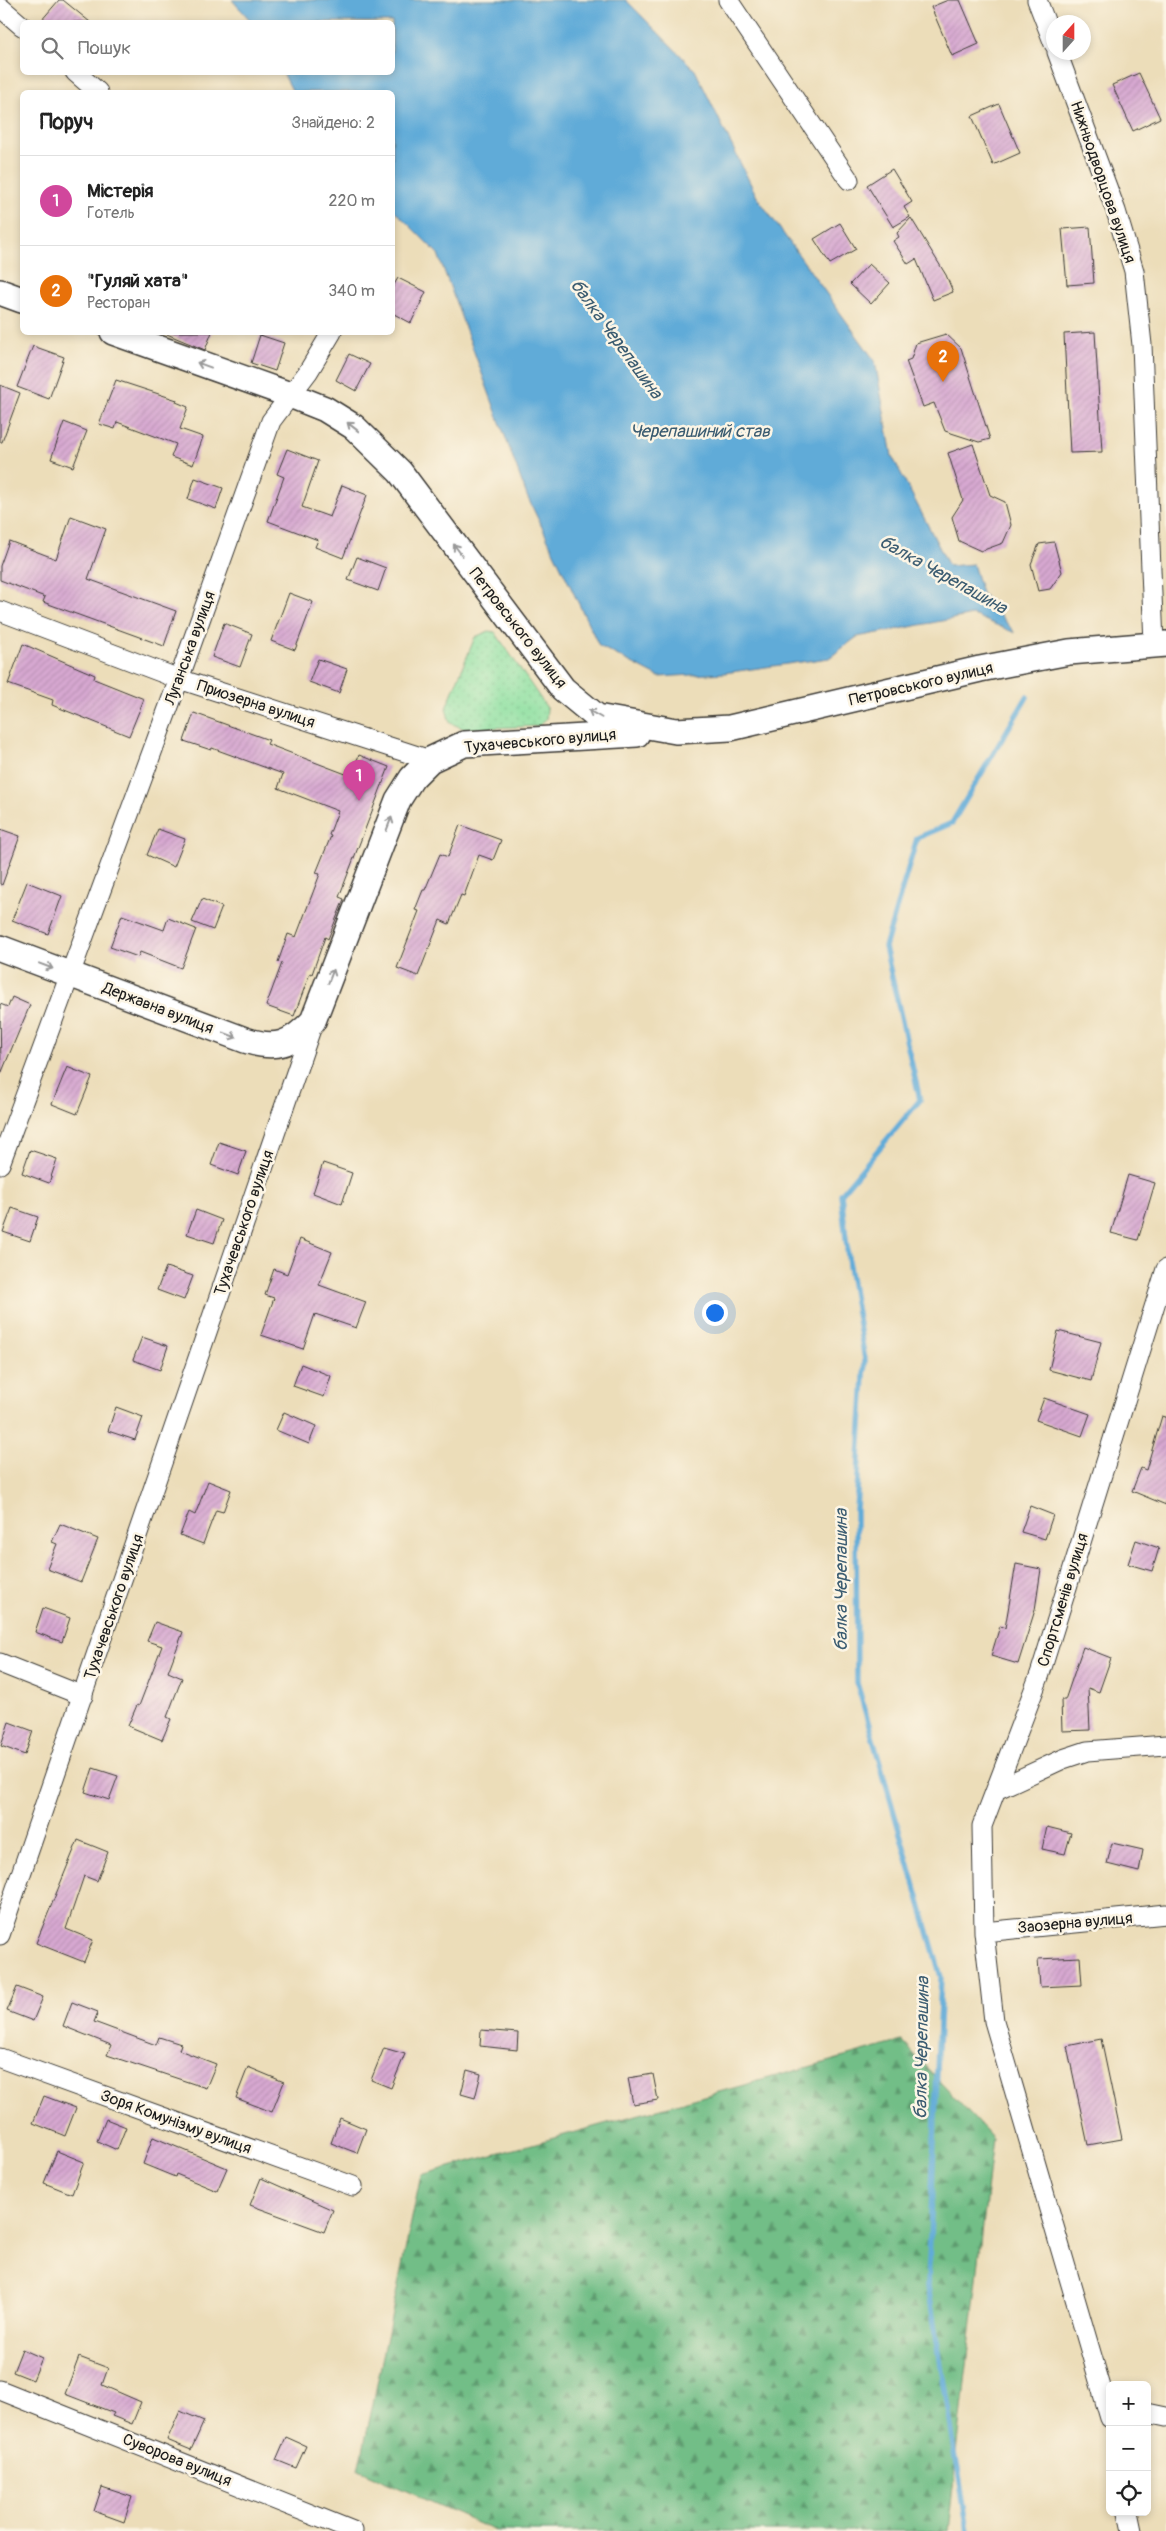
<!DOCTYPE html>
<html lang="uk">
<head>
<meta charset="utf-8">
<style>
	:root { --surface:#fff; --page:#f6f6f6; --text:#222; --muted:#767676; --line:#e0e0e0; --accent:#db2777 }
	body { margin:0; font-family:Pangolin,sans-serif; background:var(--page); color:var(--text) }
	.controls { position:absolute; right:15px; bottom:15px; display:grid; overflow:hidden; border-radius:8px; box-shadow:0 2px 8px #0003 }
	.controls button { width:45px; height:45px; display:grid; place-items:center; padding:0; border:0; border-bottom:1px solid var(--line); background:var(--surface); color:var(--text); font:25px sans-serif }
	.compass { position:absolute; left:1046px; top:15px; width:45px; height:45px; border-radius:50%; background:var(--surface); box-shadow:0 2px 8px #0003; rotate:21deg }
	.you { position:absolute; left:714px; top:1312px; width:18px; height:18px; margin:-12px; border:4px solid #fff; border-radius:50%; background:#1a73e8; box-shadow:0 0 0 8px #1a73e833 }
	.badge { display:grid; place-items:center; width:32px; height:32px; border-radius:50%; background:var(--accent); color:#fff; font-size:16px; font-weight:700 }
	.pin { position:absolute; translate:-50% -41px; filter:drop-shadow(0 1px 2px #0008) }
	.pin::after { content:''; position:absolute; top:26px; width:18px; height:15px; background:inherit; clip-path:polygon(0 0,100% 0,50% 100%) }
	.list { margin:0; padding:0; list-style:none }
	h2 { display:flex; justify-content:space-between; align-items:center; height:65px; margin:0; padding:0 20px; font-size:21px }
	h2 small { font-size:16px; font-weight:400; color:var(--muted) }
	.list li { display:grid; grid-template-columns:32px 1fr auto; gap:15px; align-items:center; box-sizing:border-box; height:90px; padding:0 20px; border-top:1px solid var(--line) }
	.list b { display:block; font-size:19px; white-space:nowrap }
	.list p { margin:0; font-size:16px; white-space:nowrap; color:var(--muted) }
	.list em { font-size:16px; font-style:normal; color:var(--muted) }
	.icon { flex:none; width:28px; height:28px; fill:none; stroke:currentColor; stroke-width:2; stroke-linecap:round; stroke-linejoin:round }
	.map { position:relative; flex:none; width:1166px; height:2531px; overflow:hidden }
	.search { position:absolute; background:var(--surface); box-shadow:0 2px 8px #0003; left:20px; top:20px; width:375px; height:55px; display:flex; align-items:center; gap:12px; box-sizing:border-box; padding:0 18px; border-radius:8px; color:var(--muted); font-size:19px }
	.panel { position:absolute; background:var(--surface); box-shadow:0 2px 8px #0003; left:20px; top:90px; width:375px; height:245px; border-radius:8px }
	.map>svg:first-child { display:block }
</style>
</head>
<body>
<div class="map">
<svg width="1166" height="2531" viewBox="0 0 1166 2531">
	<defs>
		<pattern id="grass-dots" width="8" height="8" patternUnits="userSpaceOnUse" patternTransform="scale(1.25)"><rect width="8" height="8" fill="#8de0a1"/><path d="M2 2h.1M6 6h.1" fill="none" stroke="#79c08a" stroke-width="1.8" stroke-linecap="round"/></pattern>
		<pattern id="forest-firs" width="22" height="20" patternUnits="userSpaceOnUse" patternTransform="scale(1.25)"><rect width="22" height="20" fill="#72be87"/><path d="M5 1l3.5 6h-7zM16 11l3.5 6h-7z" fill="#5d9a6e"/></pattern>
		<pattern id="building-hatch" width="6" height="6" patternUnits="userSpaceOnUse" patternTransform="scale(1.25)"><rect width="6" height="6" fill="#d7a8d1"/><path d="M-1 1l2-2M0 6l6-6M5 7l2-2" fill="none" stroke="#b890b3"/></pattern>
	</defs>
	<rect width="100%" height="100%" fill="#fcf5e5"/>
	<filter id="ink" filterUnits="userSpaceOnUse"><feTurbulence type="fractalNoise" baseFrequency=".02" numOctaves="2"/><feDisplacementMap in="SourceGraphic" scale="10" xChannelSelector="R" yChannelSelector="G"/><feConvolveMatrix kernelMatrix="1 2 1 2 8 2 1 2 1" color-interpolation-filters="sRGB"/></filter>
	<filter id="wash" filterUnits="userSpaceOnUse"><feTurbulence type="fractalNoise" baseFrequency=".0096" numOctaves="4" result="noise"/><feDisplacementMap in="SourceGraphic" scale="20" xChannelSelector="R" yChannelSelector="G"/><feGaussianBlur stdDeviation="1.12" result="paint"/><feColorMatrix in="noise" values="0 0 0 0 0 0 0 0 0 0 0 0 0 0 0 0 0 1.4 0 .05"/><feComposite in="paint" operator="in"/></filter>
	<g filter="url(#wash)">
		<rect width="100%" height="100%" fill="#ecddb9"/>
		<!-- grass -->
		<path fill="url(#grass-dots)" stroke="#547e5e" d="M 489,631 L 495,632 L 547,708 L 546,719 L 539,726 L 465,729 L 450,723 L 446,708 L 475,637 Z"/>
		<!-- forest -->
		<path fill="url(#forest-firs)" stroke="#476d52" d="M 902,2041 L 993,2139 L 948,2531 L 497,2531 L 359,2470 L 421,2175 Z"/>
		<!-- water -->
		<path fill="#60abd8" stroke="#3e647a" d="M 232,0 L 626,0 L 695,70 L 757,197 L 875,361 L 892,456 L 949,566 L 973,564 L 982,593 L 1015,633 L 973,615 L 857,637 L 829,658 L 724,673 L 659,677 L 599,646 L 527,496 L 438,254 L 393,209 L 392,92 L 293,92 L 283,73 L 392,72 L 392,22 L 252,22 Z"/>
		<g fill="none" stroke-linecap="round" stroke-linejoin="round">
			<!-- stream -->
			<path stroke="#60abd8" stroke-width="5.5" d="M 968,2531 L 928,2286 L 941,1977 L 857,1683 L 856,1510 L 865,1360 L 849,1266 L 841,1194 L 920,1100 L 885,947 L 917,838 L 952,823 L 1027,697"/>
		</g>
		<g id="blocks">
			<!-- building -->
			<path fill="url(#building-hatch)" d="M 59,0 L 63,0 L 90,22 L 40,22 Z
				M 948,0 L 960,0 L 979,44 L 952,56 L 931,7 Z
				M 1139,73 L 1160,118 L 1133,131 L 1112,85 Z
				M 999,104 L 1020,153 L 993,165 L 972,116 Z
				M 892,169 L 912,202 L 904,207 L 910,217 L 893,227 L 867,185 Z
				M 911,218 L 946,275 L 953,292 L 933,300 L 916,259 L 908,264 L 893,241 L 899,237 L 897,233 Z
				M 840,223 L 856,249 L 830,264 L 814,239 Z
				M 1090,227 L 1094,283 L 1067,285 L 1062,229 Z
				M 869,264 L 890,283 L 871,304 L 850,284 Z
				M 398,278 L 426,292 L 411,323 L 392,313 L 392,288 Z
				M 162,332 L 212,332 L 205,350 Z
				M 1095,332 L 1102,452 L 1070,453 L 1064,334 Z
				M 946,334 L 961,348 L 990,439 L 979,442 L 945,431 L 934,403 L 923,407 L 906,361 L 911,359 L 916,343 Z
				M 260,335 L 284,343 L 275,371 L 251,363 Z
				M 33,346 L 64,357 L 49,399 L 17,387 Z
				M 349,354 L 370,364 L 356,391 L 336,380 Z
				M 116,380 L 177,400 L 176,402 L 188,407 L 180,429 L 203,437 L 193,465 L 171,457 L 176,444 L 117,422 L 115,429 L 99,424 Z
				M 0,385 L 20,393 L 2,442 L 0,442 Z
				M 64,422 L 87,431 L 73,467 L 51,459 Z
				M 973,444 L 990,495 L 1005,502 L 1011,525 L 1003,543 L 981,551 L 959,541 L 952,517 L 963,500 L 948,453 Z
				M 287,449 L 318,461 L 302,507 L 330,517 L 342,485 L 367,495 L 343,558 L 315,547 L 318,540 L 268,521 L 284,477 L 277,474 Z
				M 195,478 L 223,488 L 216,509 L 188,499 Z
				M 71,516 L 106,529 L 88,579 L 176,611 L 164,646 L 43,602 L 45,597 L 0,580 L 0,566 L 9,541 L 56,559 Z
				M 1054,542 L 1062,572 L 1050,589 L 1038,591 L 1031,564 L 1039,544 Z
				M 357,557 L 386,568 L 378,591 L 348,580 Z
				M 289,593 L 313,602 L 295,650 L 271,641 Z
				M 224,623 L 252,634 L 240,667 L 212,657 Z
				M 23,644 L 95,675 L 94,679 L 144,699 L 129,736 L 52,705 L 53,700 L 8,684 Z
				M 318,659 L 347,669 L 339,693 L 309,682 Z
				M 194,713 L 269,740 L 267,744 L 351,776 L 359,755 L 389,767 L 339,897 L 344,899 L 328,939 L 325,937 L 312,974 L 310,973 L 294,1016 L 266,1006 L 282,963 L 278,962 L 288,934 L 296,937 L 320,874 L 316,873 L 331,836 L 329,835 L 338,811 L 278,788 L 283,774 L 212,748 L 211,750 L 184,741 Z
				M 460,825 L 501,840 L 493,860 L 479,855 L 464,896 L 461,895 L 449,924 L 440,920 L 418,976 L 397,968 L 419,911 L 415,910 L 423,890 L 425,890 L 440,854 L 448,857 Z
				M 0,829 L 20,836 L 2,885 L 0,884 Z
				M 158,829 L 185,839 L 174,867 L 147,855 Z
				M 27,882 L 62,896 L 48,934 L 12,920 Z
				M 202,899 L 222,907 L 213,930 L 192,922 Z
				M 122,915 L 164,930 L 168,918 L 196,929 L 181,968 L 140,952 L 138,957 L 110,947 Z
				M 12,997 L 30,1005 L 1,1074 L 0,1004 L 8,1007 Z
				M 67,1067 L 92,1077 L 77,1114 L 52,1104 Z
				M 219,1142 L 246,1151 L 238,1175 L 211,1165 Z
				M 30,1150 L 57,1159 L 49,1183 L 22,1173 Z
				M 323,1163 L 352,1173 L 342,1204 L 313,1193 Z
				M 1128,1175 L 1155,1183 L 1138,1240 L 1111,1233 Z
				M 12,1208 L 38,1217 L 30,1241 L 3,1232 Z
				M 196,1210 L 222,1220 L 214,1243 L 187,1234 Z
				M 300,1239 L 332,1252 L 319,1285 L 366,1302 L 356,1328 L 315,1314 L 303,1349 L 261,1335 L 274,1298 L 265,1295 L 274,1269 L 287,1274 Z
				M 166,1267 L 193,1276 L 184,1300 L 157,1290 Z
				M 1058,1331 L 1101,1342 L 1091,1381 L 1049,1370 Z
				M 142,1337 L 168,1346 L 160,1370 L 133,1360 Z
				M 301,1364 L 331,1376 L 324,1397 L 293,1386 Z
				M 1044,1398 L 1090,1414 L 1082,1436 L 1036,1420 Z
				M 116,1407 L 143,1417 L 135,1440 L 108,1431 Z
				M 284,1412 L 316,1426 L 309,1444 L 276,1430 Z
				M 1162,1416 L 1166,1417 L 1166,1505 L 1132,1491 L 1141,1468 L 1146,1470 Z
				M 208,1481 L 231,1490 L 223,1512 L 216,1510 L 203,1544 L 180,1535 L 189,1512 L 195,1515 Z
				M 1030,1506 L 1053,1515 L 1045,1539 L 1021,1532 Z
				M 60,1524 L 98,1539 L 81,1582 L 47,1569 L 57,1544 L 52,1542 Z
				M 1136,1540 L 1159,1548 L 1152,1571 L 1128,1564 Z
				M 1016,1564 L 1041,1569 L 1035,1610 L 1018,1664 L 991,1656 L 1000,1626 L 1005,1628 Z
				M 43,1608 L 70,1618 L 62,1642 L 35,1632 Z
				M 155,1622 L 183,1632 L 168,1672 L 182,1678 L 167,1717 L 171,1719 L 162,1740 L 128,1726 L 137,1705 L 139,1706 L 162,1646 L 147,1641 Z
				M 1083,1647 L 1111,1658 L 1099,1692 L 1088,1688 L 1090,1730 L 1062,1731 L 1061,1700 L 1065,1700 Z
				M 9,1722 L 33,1731 L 25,1755 L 1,1746 Z
				M 93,1768 L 118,1776 L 109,1800 L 85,1792 Z
				M 1047,1827 L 1071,1833 L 1065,1854 L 1042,1849 Z
				M 78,1840 L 108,1852 L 97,1881 L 84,1876 L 66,1929 L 93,1940 L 84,1962 L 36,1943 Z
				M 1112,1843 L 1143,1850 L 1139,1872 L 1107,1864 Z
				M 1080,1957 L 1082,1985 L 1040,1987 L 1038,1959 Z
				M 17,1987 L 43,1997 L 33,2021 L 7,2011 Z
				M 72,2002 L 98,2012 L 94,2022 L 156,2045 L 159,2037 L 181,2044 L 179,2050 L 216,2064 L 206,2088 L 107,2055 L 111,2045 L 63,2026 Z
				M 481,2030 L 518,2033 L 517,2050 L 480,2046 Z
				M 1101,2039 L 1122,2139 L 1088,2145 L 1067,2046 Z
				M 384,2048 L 405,2054 L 391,2088 L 371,2080 Z
				M 248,2067 L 284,2082 L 272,2112 L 236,2098 Z
				M 467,2070 L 481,2074 L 475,2098 L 461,2094 Z
				M 653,2074 L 658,2100 L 633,2104 L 628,2078 Z
				M 44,2096 L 76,2108 L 65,2136 L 33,2123 Z
				M 340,2118 L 366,2129 L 357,2153 L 331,2143 Z
				M 106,2119 L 126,2127 L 117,2150 L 97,2141 Z
				M 153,2137 L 227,2168 L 217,2191 L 176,2174 L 175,2177 L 143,2164 Z
				M 57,2151 L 84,2162 L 72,2194 L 44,2183 Z
				M 261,2178 L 333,2210 L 324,2232 L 250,2205 Z
				M 22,2349 L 42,2358 L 33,2380 L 13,2372 Z
				M 79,2357 L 108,2368 L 102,2385 L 141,2402 L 132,2424 L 112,2416 L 114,2413 L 65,2394 Z
				M 180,2411 L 204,2421 L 191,2450 L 167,2440 Z
				M 286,2437 L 306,2446 L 296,2468 L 276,2460 Z
				M 102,2487 L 132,2497 L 124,2522 L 94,2511 Z"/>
		</g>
	</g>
	<g filter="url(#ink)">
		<use href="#blocks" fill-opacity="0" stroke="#3b3934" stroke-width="1"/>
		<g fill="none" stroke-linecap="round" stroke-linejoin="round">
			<defs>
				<path id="minor" d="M 728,0 L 849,180
					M 1037,0 L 1054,44
					M 0,7 L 22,26
					M 1057,52 L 1116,211 L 1134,271 L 1142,345 L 1154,644
					M 75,72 L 98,92
					M 0,611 L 179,679 L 430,760
					M 0,1164 L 179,679 L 271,421 L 308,372 L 332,332
					M 0,1663 L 83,1696
					M 996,1790 L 1063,1759 L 1087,1751 L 1166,1745
					M 984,1932 L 1166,1914
					M 0,1935 L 313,1023
					M 0,2058 L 353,2186
					M 0,2390 L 353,2531
					M 1147,2413 L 1166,2417
					M 1110,2418 L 994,2021 L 984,1932 L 982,1826 L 1040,1674 L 1166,1269
					M 1128,2512 L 1132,2531"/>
				<path id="major" d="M 0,292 L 22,300
					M 113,332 L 290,395 L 325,409 L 354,427 L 400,472 L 563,689 L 597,717 L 676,731 L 730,728 L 980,669 L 1069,652 L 1166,644
					M 0,948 L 245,1040 C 276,1050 290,1045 313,1021 L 398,800 L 412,778 L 430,760 L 464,744 L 637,734"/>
			</defs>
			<!-- minor casing -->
			<use href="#minor" stroke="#3b3934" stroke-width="21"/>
			<!-- major casing -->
			<use href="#major" stroke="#3b3934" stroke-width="28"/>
			<!-- minor -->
			<use href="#minor" stroke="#fff" stroke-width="19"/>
			<!-- major -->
			<use href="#major" stroke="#fff" stroke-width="25"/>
		</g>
		<!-- one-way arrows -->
		<defs><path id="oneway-shaft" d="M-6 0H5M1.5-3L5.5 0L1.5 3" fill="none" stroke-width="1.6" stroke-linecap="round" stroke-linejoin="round" transform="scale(1.25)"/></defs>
		<g stroke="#999">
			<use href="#oneway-shaft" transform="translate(204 365) rotate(-160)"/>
			<use href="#oneway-shaft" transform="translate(353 427) rotate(-142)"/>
			<use href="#oneway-shaft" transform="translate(458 550) rotate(-127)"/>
			<use href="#oneway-shaft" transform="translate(595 714) rotate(-150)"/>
			<use href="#oneway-shaft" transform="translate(389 824) rotate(-69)"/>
			<use href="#oneway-shaft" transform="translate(46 966) rotate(21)"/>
			<use href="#oneway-shaft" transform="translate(331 976) rotate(-69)"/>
			<use href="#oneway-shaft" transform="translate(230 1035) rotate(21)"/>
		</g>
	</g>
	<g text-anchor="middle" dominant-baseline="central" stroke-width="5" stroke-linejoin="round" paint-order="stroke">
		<!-- street labels -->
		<g font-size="16" fill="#1c1c1c" stroke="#fcf5e5">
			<text transform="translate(1103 182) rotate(71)">Нижньодворцова вулиця</text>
			<text transform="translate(518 628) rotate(52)">Петровського вулиця</text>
			<text transform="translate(190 648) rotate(-70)">Луганська вулиця</text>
			<text transform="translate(921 684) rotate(-13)">Петровського вулиця</text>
			<text transform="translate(256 704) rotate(18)">Приозерна вулиця</text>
			<text transform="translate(540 741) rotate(-5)">Тухачевського вулиця</text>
			<text transform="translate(158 1008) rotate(21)">Державна вулиця</text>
			<text transform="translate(244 1223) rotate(-71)">Тухачевського вулиця</text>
			<text transform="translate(1063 1600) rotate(-73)">Спортсменів вулиця</text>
			<text transform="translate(114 1607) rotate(-71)">Тухачевського вулиця</text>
			<text transform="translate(1075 1923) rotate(-5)">Заозерна вулиця</text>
			<text transform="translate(176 2122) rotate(20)">Зоря Комунізму вулиця</text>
			<text transform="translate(177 2460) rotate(22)">Суворова вулиця</text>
		</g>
		<!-- water labels -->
		<g font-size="18" font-style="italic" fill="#3b5c71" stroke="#fcf5e5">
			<text transform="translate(616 339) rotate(54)">балка Черепашина</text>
			<text x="700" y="431">Черепашиний став</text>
			<text transform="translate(943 575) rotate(29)">балка Черепашина</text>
			<text transform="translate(841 1580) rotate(-90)">балка Черепашина</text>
			<text transform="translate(922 2048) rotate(-89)">балка Черепашина</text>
		</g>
	</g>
</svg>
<div class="controls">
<button>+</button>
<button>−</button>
<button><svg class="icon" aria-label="locate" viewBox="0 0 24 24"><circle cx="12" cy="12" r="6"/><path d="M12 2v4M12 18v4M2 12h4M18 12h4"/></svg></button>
</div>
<svg class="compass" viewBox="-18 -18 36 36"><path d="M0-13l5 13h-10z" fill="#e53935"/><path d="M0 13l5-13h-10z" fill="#767676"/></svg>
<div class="you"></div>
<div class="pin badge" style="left:359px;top:801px;background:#d1479c">1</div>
<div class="pin badge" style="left:943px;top:382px;background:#e8710a">2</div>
<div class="search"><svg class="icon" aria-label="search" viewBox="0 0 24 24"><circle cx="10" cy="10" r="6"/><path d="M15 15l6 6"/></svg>Пошук</div>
<section class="panel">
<h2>Поруч<small>Знайдено: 2</small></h2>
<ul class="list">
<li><span class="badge" style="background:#d1479c">1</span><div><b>Містерія</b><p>Готель</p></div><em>220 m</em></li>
<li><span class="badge" style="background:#e8710a">2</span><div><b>&quot;Гуляй хата&quot;</b><p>Ресторан</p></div><em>340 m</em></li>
</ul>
</section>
</div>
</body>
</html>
